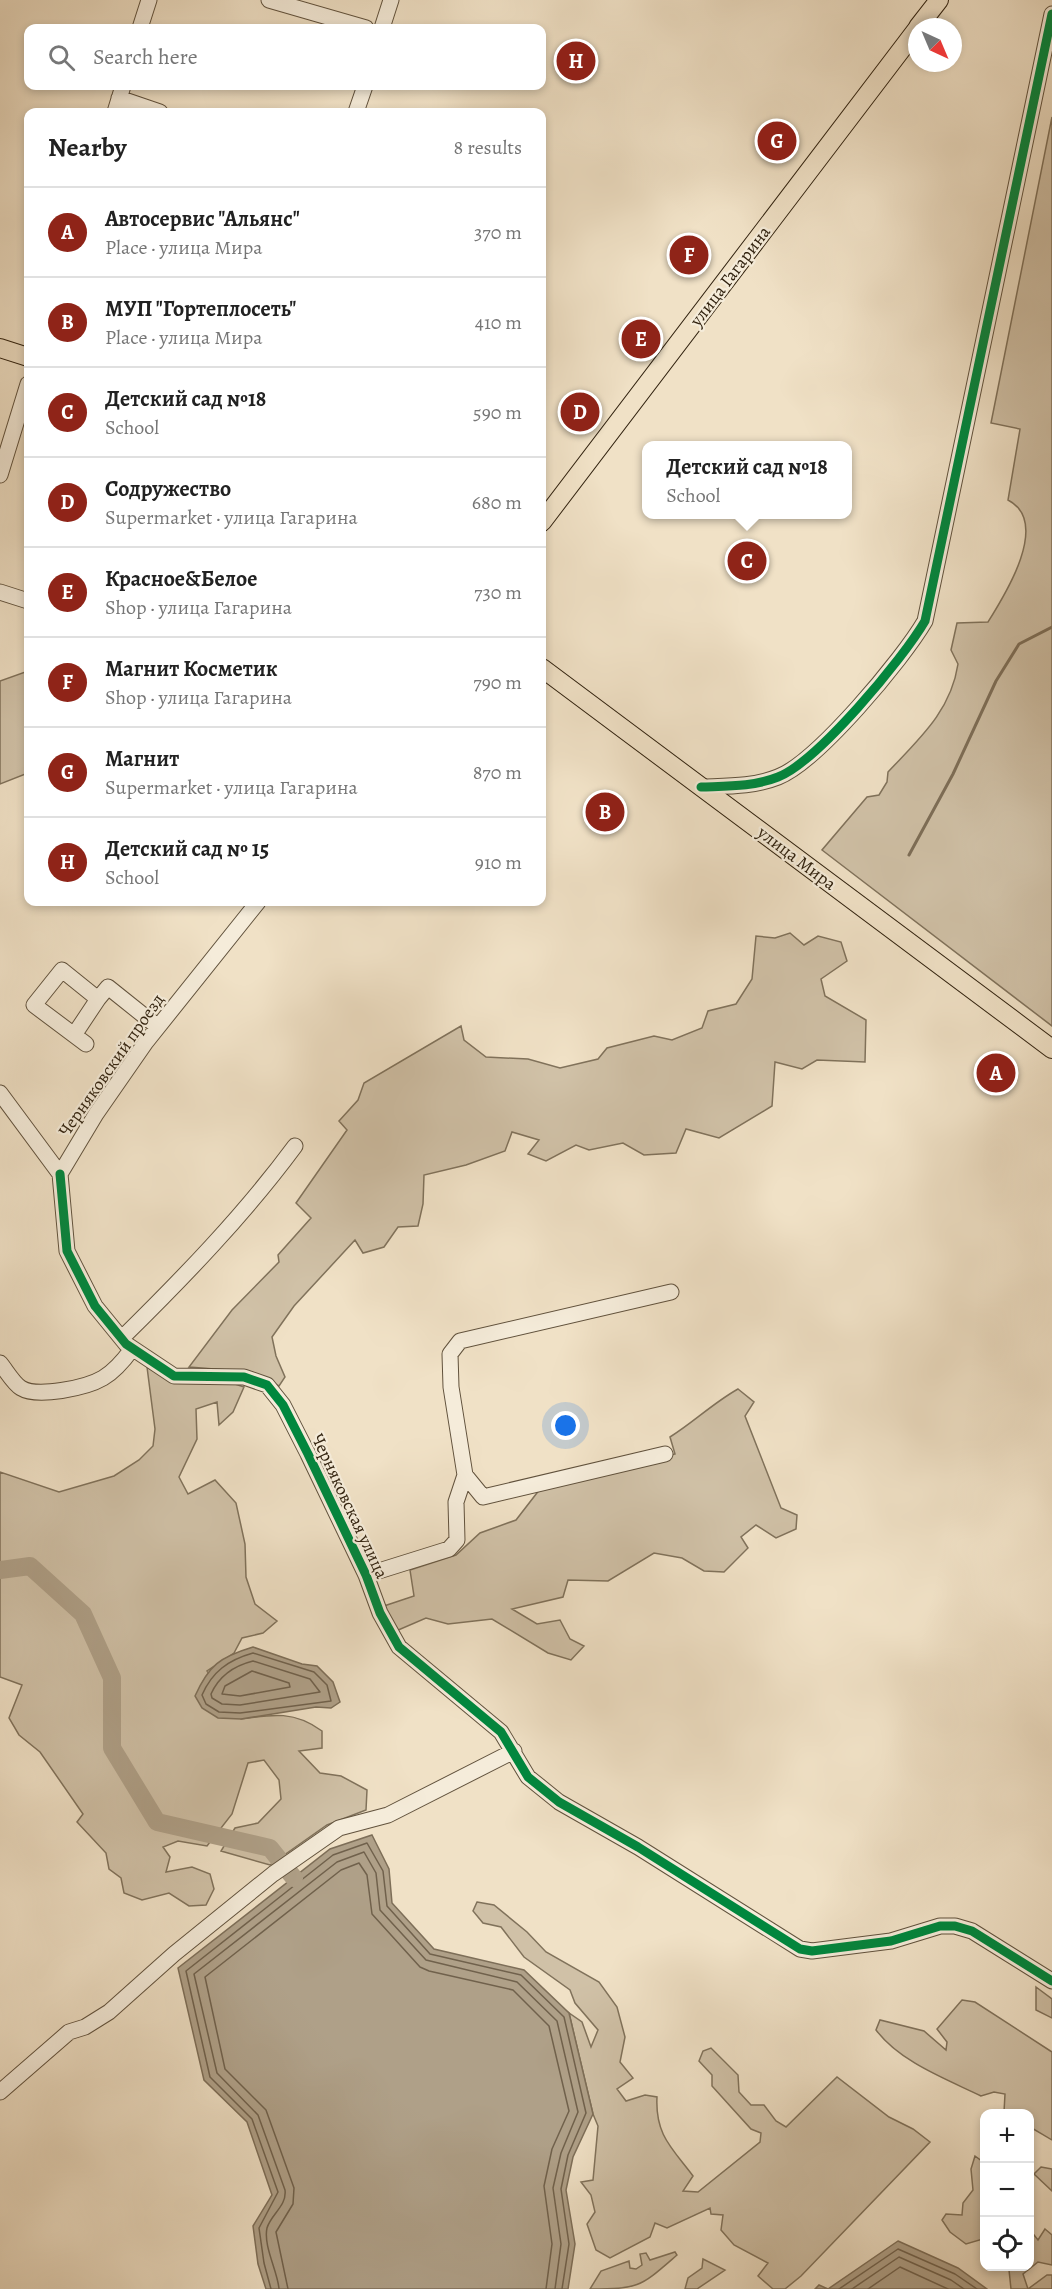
<!DOCTYPE html>
<html lang="en">
<head>
<meta charset="utf-8">
<style>
	:root { --surface:#fff; --page:#f2f2f2; --text:#222; --muted:#767676; --line:#e0e0e0; --accent:#8f2418 }
	body { margin:0; font-family:Alegreya,serif; background:var(--page); color:var(--text) }
	.controls { position:absolute; right:18px; bottom:18px; display:grid; overflow:hidden; border-radius:12px; box-shadow:0 3px 9px #0003 }
	.controls button { width:54px; height:54px; display:grid; place-items:center; padding:0; border:0; border-bottom:2px solid var(--line); background:var(--surface); color:var(--text); font:30px sans-serif }
	.compass { position:absolute; left:908px; top:18px; width:54px; height:54px; border-radius:50%; background:var(--surface); box-shadow:0 3px 9px #0003; rotate:136deg }
	.you { position:absolute; left:566px; top:1426px; width:21px; height:21px; margin:-15px; border:4px solid #fff; border-radius:50%; background:#1a73e8; box-shadow:0 0 0 9px #1a73e833 }
	.badge { display:grid; place-items:center; width:39px; height:39px; border-radius:50%; background:var(--accent); color:#fff; font-size:20px; font-weight:700 }
	.pin { position:absolute; translate:-50% -50%; border:3px solid #fff; box-shadow:0 2px 6px #0006 }
	.popup { position:absolute; left:642px; top:441px; width:210px; height:78px; box-sizing:border-box; display:grid; place-content:center; border-radius:12px; background:var(--surface); filter:drop-shadow(0 2px 4px #0005); font-size:20px; white-space:nowrap; color:var(--muted) }
	.popup b { font-size:22px; color:var(--text) }
	.popup::after { content:''; position:absolute; left:50%; top:100%; margin-left:-12px; border:12px solid transparent; border-top-color:var(--surface) }
	.list { margin:0; padding:0; list-style:none }
	h2 { display:flex; justify-content:space-between; align-items:center; height:78px; margin:0; padding:0 24px; font-size:26px }
	h2 small { font-size:20px; font-weight:400; color:var(--muted) }
	.list li { display:grid; grid-template-columns:39px 1fr auto; gap:18px; align-items:center; box-sizing:border-box; height:90px; padding:0 24px; border-top:2px solid var(--line) }
	.list b { display:block; font-size:22px; white-space:nowrap }
	.list p { margin:0; font-size:20px; white-space:nowrap; color:var(--muted) }
	.list em { font-size:20px; font-style:normal; color:var(--muted) }
	.icon { flex:none; width:33px; height:33px; fill:none; stroke:currentColor; stroke-width:2; stroke-linecap:round; stroke-linejoin:round }
	.map { position:relative; flex:none; width:1052px; height:2289px; overflow:hidden }
	.search { position:absolute; background:var(--surface); box-shadow:0 3px 9px #0003; left:24px; top:24px; width:522px; height:66px; display:flex; align-items:center; gap:15px; box-sizing:border-box; padding:0 21px; border-radius:12px; color:var(--muted); font-size:22px }
	.panel { position:absolute; background:var(--surface); box-shadow:0 3px 9px #0003; left:24px; top:108px; width:522px; height:798px; border-radius:12px }
	.map>svg:first-child { display:block }
</style>
</head>
<body>
<div class="map">
<svg width="1052" height="2289" viewBox="0 0 1052 2289">
	<rect width="100%" height="100%" fill="#f0e1c6"/>
	<filter id="stains"><feTurbulence type="fractalNoise" baseFrequency=".00333" numOctaves="4"/><feColorMatrix values="0 0 0 0 .2 0 0 0 0 .09 0 0 0 0 .02 0 0 0 .5 -.17"/></filter>
	<radialGradient id="worn" r=".72"><stop offset=".6" stop-color="#630" stop-opacity="0"/><stop offset="1" stop-color="#630" stop-opacity=".3"/></radialGradient>
	<!-- green -->
	<path fill="#d0c1a7" stroke="#80725b" stroke-width="1.5" d="M 1052,117 L 1052,1026 L 822,850 L 867,797 L 879,795 L 887,782 L 888,772 C 919,739 951,711 958,664 L 951,650 L 957,623 L 988,622 C 1005,595 1051,522 1008,500 L 1020,429 L 991,423 Z
		M 28,671 L 28,773 L 0,784 L 0,681 Z
		M 790,933 L 804,945 L 818,936 L 841,942 L 847,961 L 821,979 L 825,996 L 866,1020 L 865,1062 L 817,1060 L 802,1069 L 775,1062 L 772,1106 L 719,1138 L 686,1129 L 676,1153 L 644,1155 L 623,1143 L 589,1150 L 576,1145 L 546,1161 L 528,1154 L 539,1140 L 512,1132 L 505,1151 L 466,1165 L 424,1175 L 423,1204 L 418,1226 L 398,1227 L 384,1247 L 363,1253 L 355,1240 L 294,1306 L 272,1337 L 276,1356 L 285,1377 L 279,1386 L 252,1372 L 189,1367 L 232,1310 L 279,1262 L 278,1255 L 311,1218 L 296,1203 L 347,1130 L 339,1121 L 358,1100 L 364,1083 L 461,1026 L 464,1040 L 486,1057 L 528,1059 L 560,1068 L 598,1059 L 607,1048 L 654,1036 L 672,1040 L 702,1028 L 708,1011 L 736,1004 L 752,979 L 756,936 L 775,938 Z
		M 147,1367 L 159,1374 L 232,1383 L 244,1387 L 233,1412 L 219,1425 L 217,1402 L 196,1409 L 197,1439 L 179,1477 L 188,1494 L 215,1480 L 236,1503 L 245,1544 L 246,1577 L 255,1604 L 277,1621 L 263,1633 L 242,1638 L 234,1653 L 207,1671 L 241,1719 C 273,1714 295,1711 322,1731 L 322,1748 L 299,1751 L 320,1773 L 341,1776 L 367,1790 L 366,1810 L 327,1825 L 270,1865 L 221,1851 L 235,1828 L 258,1823 L 281,1799 L 279,1780 L 264,1760 L 248,1763 L 232,1814 L 207,1846 L 178,1841 L 163,1847 L 170,1857 L 166,1872 L 192,1867 L 210,1874 L 214,1889 L 206,1905 L 189,1906 L 169,1893 L 142,1900 L 124,1893 L 121,1878 L 109,1869 L 106,1853 L 77,1822 L 83,1814 L 40,1752 L 19,1735 L 9,1718 L 22,1685 L 0,1677 L 0,1472 L 59,1492 L 114,1476 L 139,1460 L 153,1446 L 155,1429 Z
		M 738,1389 L 754,1402 L 745,1416 L 781,1508 L 797,1515 L 796,1529 L 776,1538 L 756,1525 L 741,1537 L 748,1548 L 724,1572 L 704,1571 L 682,1558 L 654,1553 L 608,1581 L 568,1580 L 563,1597 L 512,1609 L 537,1624 L 560,1620 L 570,1639 L 584,1646 L 571,1660 L 548,1653 L 492,1619 L 448,1624 L 426,1618 L 396,1631 L 384,1606 L 414,1596 L 410,1570 L 456,1555 L 480,1533 L 516,1520 L 540,1489 L 675,1454 L 670,1437 C 694,1422 713,1403 738,1389 Z
		M 477,1902 L 494,1905 L 527,1932 L 546,1952 L 599,1982 L 617,2007 L 625,2037 L 620,2062 L 633,2078 L 617,2089 L 626,2101 L 645,2095 L 657,2097 C 655,2135 672,2148 693,2176 L 683,2191 L 698,2192 L 760,2142 L 761,2133 L 751,2129 L 712,2086 L 712,2075 L 699,2061 L 703,2051 L 711,2048 L 738,2075 L 739,2092 L 751,2105 L 764,2105 L 776,2121 L 786,2127 L 837,2077 L 889,2117 L 913,2129 L 930,2142 L 801,2276 L 785,2289 L 773,2289 L 758,2276 L 768,2263 L 734,2245 L 721,2230 L 723,2215 L 711,2214 L 710,2208 L 667,2228 L 655,2223 L 650,2237 L 610,2258 L 596,2250 L 587,2224 L 595,2212 L 591,2195 L 581,2182 L 593,2180 L 598,2126 L 593,2114 L 569,2013 L 582,2022 L 591,2047 L 598,2030 L 575,2003 L 570,1990 L 524,1957 L 501,1927 L 483,1923 L 473,1911 Z
		M 1036,1987 L 1052,1999 L 1052,2018 L 1036,2010 Z
		M 962,2000 L 975,2002 L 1052,2052 L 1052,2140 L 1030,2127 L 1030,2114 L 1004,2112 L 1005,2094 L 994,2092 L 981,2096 C 946,2079 900,2062 876,2030 L 880,2020 L 924,2031 L 946,2050 L 947,2042 L 937,2029 Z
		M 975,2156 L 983,2162 L 984,2168 L 984,2234 L 983,2239 L 966,2244 L 950,2232 L 942,2220 L 946,2214 L 962,2215 L 963,2203 L 973,2190 L 971,2169 Z
		M 1041,2167 L 1052,2169 L 1052,2191 L 1034,2174 Z
		M 1045,2229 L 1052,2235 L 1052,2265 L 1038,2262 L 1023,2274 L 1028,2289 L 1047,2275 L 1052,2275 L 1052,2289 L 1011,2289 L 1009,2270 L 1005,2267 L 1030,2266 L 1030,2230 L 1038,2240 Z
		M 675,2252 L 677,2255 C 640,2287 640,2289 590,2289 L 601,2271 L 629,2261 L 630,2268 L 636,2269 L 642,2265 L 640,2254 L 646,2253 L 650,2260 Z
		M 703,2259 L 725,2270 L 697,2289 L 685,2289 L 688,2278 L 702,2268 Z"/>
	<!-- water -->
	<path fill="#afa088" stroke="#7d6e58" stroke-width="1.5" d="M 253,1647 L 302,1664 L 317,1666 L 333,1682 L 340,1702 L 331,1708 L 316,1707 L 241,1719 L 218,1718 L 202,1708 L 195,1696 C 209,1665 220,1657 253,1647 Z
		M 372,1835 L 389,1869 L 392,1903 L 434,1949 L 524,1970 L 569,2013 L 593,2114 L 573,2157 L 566,2190 L 575,2244 L 568,2289 L 266,2289 L 258,2264 L 253,2226 L 272,2195 L 247,2122 L 204,2080 L 178,1968 L 330,1849 Z
		M 898,2241 L 958,2268 L 987,2289 L 815,2289 L 819,2285 L 828,2289 Z"/>
	<g fill="none" stroke-linecap="round" stroke-linejoin="round">
		<!-- shore -->
		<path stroke="#70614c" stroke-width="1.5" d="M 253,1653 L 314,1672 L 327,1685 L 331,1701 L 240,1713 L 219,1712 L 206,1704 L 202,1695 C 212,1672 228,1660 253,1653 Z
			M 253,1661 L 310,1679 L 320,1692 L 240,1705 L 222,1704 L 212,1698 L 211,1694 C 219,1676 233,1666 253,1661 Z
			M 252,1671 L 289,1683 L 290,1687 L 240,1696 L 222,1694 L 225,1686 Z
			M 271,2289 L 264,2263 L 259,2228 L 278,2192 L 252,2119 L 210,2077 L 186,1971 L 333,1855 L 367,1843 L 383,1871 L 387,1906 L 430,1954 L 521,1975 L 564,2017 L 586,2113 L 568,2155 L 561,2189 L 569,2244 L 562,2289
			M 279,2289 C 278,2272 263,2246 267,2228 C 271,2214 287,2206 285,2190 L 258,2115 L 217,2073 L 194,1974 L 337,1862 L 364,1852 L 376,1873 L 380,1910 L 426,1960 L 517,1982 L 557,2021 L 578,2112 L 561,2153 L 553,2188 L 561,2244 L 555,2289
			M 288,2289 L 276,2232 L 293,2204 L 294,2188 L 266,2110 L 225,2069 L 205,1977 L 341,1870 L 359,1863 L 367,1875 L 372,1914 L 420,1967 L 429,1971 L 513,1990 L 549,2026 L 569,2111 L 552,2149 L 544,2186 L 552,2244 L 546,2289
			M 839,2289 L 898,2249 L 955,2274 L 977,2289
			M 852,2289 L 899,2257 L 951,2280 L 964,2289
			M 868,2289 L 900,2267 L 948,2289"/>
		<!-- stream -->
		<path stroke="#7d6e58" stroke-width="3" d="M 909,855 L 953,774 L 996,681 L 1019,644 L 1052,627"/>
		<!-- river -->
		<path stroke="#afa088" stroke-width="18" d="M 0,1570 L 30,1566 L 83,1614 L 112,1678 L 112,1748 L 157,1822 L 270,1848 L 294,1878"/>
		<defs>
			<path id="minor" d="M 269,0 L 366,28
				M 140,28 L 149,0
				M 382,28 L 391,0
				M 119,98 L 160,112
				M 115,112 L 123,86
				M 356,112 L 365,86
				M 0,475 L 28,384
				M 0,592 L 28,601
				M 701,787 C 727,786 753,787 778,777 C 817,762 903,659 925,621 L 1052,14
				M 74,1035 L 98,999
				M 86,1044 L 34,1005 L 62,970 L 98,999 L 108,987 L 158,1027
				M 0,1093 L 60,1174
				M 60,1174 L 67,1251 L 95,1306 L 126,1344 L 174,1376 L 244,1377 L 267,1385 L 283,1405 L 308,1454 L 366,1575 L 380,1613 L 399,1647 L 501,1732 L 528,1777 L 559,1802 L 638,1847 L 800,1949 L 812,1951 L 891,1941 L 940,1926 L 955,1926 L 972,1931 L 1052,1981
				M 60,1174 L 96,1114 L 146,1042 L 258,902
				M 122,1338 C 183,1278 244,1215 295,1146
				M 0,1363 C 6,1370 13,1383 21,1388 C 37,1398 86,1388 103,1378 C 115,1371 124,1360 132,1349
				M 465,1475 L 483,1497 L 665,1454
				M 366,1575 L 449,1549 L 457,1540 L 456,1502 L 465,1475 L 451,1387 L 450,1354 L 460,1341 L 671,1292
				M 0,2092 L 69,2032 L 85,2027 L 109,2012 L 174,1954 L 273,1874 L 339,1828 L 388,1815 L 514,1751"/>
			<path id="major" d="M 918,27 L 939,0
				M 0,348 L 28,357
				M 542,522 L 917,29
				M 542,668 L 1052,1049"/>
		</defs>
		<!-- minor casing -->
		<use href="#minor" stroke="#61523d" stroke-width="17"/>
		<!-- major casing -->
		<use href="#major" stroke="#31220f" stroke-width="20"/>
		<!-- minor -->
		<use href="#minor" stroke="#f5ecda" stroke-width="15"/>
		<!-- major -->
		<use href="#major" stroke="#f0e1c6" stroke-width="18"/>
		<defs>
			<path id="cycleway" d="M 701,787 C 727,786 753,787 778,777 C 817,762 903,659 925,621 L 1052,14
				M 60,1174 L 67,1251 L 95,1306 L 126,1344 L 174,1376 L 244,1377 L 267,1385 L 283,1405 L 308,1454 L 366,1575 L 380,1613 L 399,1647 L 501,1732 L 528,1777 L 559,1802 L 638,1847 L 800,1949 L 812,1951 L 891,1941 L 940,1926 L 955,1926 L 972,1931 L 1052,1981"/>
		</defs>
		<!-- cycleway casing -->
		<use href="#cycleway" stroke="#f5ecda" stroke-width="13"/>
		<!-- cycleway -->
		<use href="#cycleway" stroke="#00873e" stroke-width="9"/>
	</g>
	<g text-anchor="middle" dominant-baseline="central" stroke-width="4.5" stroke-linejoin="round" paint-order="stroke">
		<!-- street labels -->
		<g font-size="18" fill="#31220f" stroke="#f5ecda">
			<text transform="translate(730 276) rotate(-53)">улица Гагарина</text>
			<text transform="translate(797 858) rotate(37)">улица Мира</text>
			<text transform="translate(111 1065) rotate(-55)">Черняковский проезд</text>
			<text transform="translate(350 1506) rotate(65)">Черняковская улица</text>
		</g>
	</g>
	<rect width="100%" height="100%" filter="url(#stains)"/>
	<rect width="100%" height="100%" fill="url(#worn)"/>
</svg>
<div class="controls">
<button>+</button>
<button>−</button>
<button><svg class="icon" aria-label="locate" viewBox="0 0 24 24"><circle cx="12" cy="12" r="6"/><path d="M12 2v4M12 18v4M2 12h4M18 12h4"/></svg></button>
</div>
<svg class="compass" viewBox="-18 -18 36 36"><path d="M0-13l5 13h-10z" fill="#e53935"/><path d="M0 13l5-13h-10z" fill="#767676"/></svg>
<div class="you"></div>
<div class="pin badge" style="left:996px;top:1073px">A</div>
<div class="pin badge" style="left:605px;top:812px">B</div>
<div class="pin badge" style="left:747px;top:561px">C</div>
<div class="popup"><b>Детский сад №18</b>School</div>
<div class="pin badge" style="left:580px;top:412px">D</div>
<div class="pin badge" style="left:641px;top:339px">E</div>
<div class="pin badge" style="left:689px;top:255px">F</div>
<div class="pin badge" style="left:777px;top:141px">G</div>
<div class="pin badge" style="left:576px;top:61px">H</div>
<div class="search"><svg class="icon" aria-label="search" viewBox="0 0 24 24"><circle cx="10" cy="10" r="6"/><path d="M15 15l6 6"/></svg>Search here</div>
<section class="panel">
<h2>Nearby<small>8 results</small></h2>
<ul class="list">
<li><span class="badge">A</span><div><b>Автосервис &quot;Альянс&quot;</b><p>Place · улица Мира</p></div><em>370 m</em></li>
<li><span class="badge">B</span><div><b>МУП &quot;Гортеплосеть&quot;</b><p>Place · улица Мира</p></div><em>410 m</em></li>
<li><span class="badge">C</span><div><b>Детский сад №18</b><p>School</p></div><em>590 m</em></li>
<li><span class="badge">D</span><div><b>Содружество</b><p>Supermarket · улица Гагарина</p></div><em>680 m</em></li>
<li><span class="badge">E</span><div><b>Красное&amp;Белое</b><p>Shop · улица Гагарина</p></div><em>730 m</em></li>
<li><span class="badge">F</span><div><b>Магнит Косметик</b><p>Shop · улица Гагарина</p></div><em>790 m</em></li>
<li><span class="badge">G</span><div><b>Магнит</b><p>Supermarket · улица Гагарина</p></div><em>870 m</em></li>
<li><span class="badge">H</span><div><b>Детский сад № 15</b><p>School</p></div><em>910 m</em></li>
</ul>
</section>
</div>
</body>
</html>
